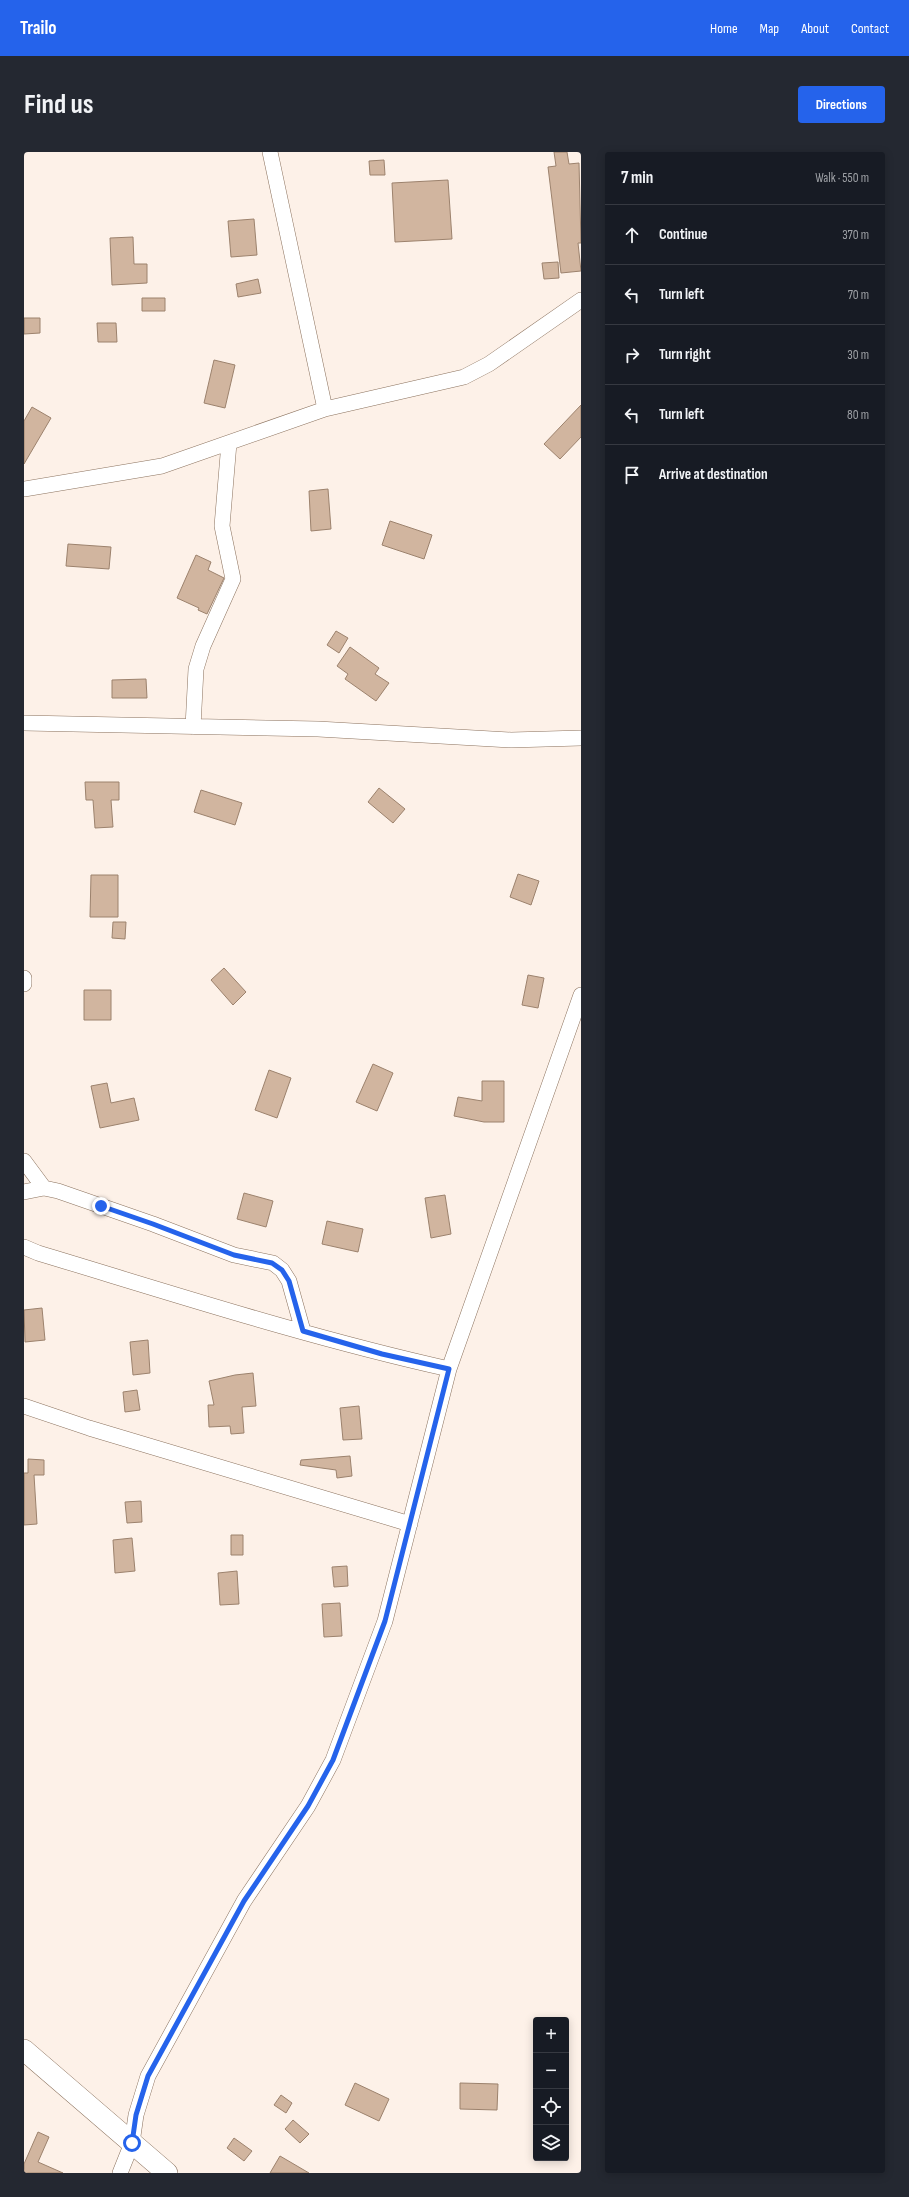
<!DOCTYPE html>
<html lang="en">
<head>
<meta charset="utf-8">
<style>
	:root { --surface:#171b24; --page:#242831; --text:#f1f3f6; --muted:#9ea1a6; --line:#363941; --accent:#2563eb }
	body { margin:0; font-family:"Sofia Sans Condensed",sans-serif; background:var(--page); color:var(--text) }
	.controls { position:absolute; right:12px; bottom:12px; display:grid; overflow:hidden; border-radius:4px; box-shadow:0 2px 10px #0003 }
	.controls button { width:36px; height:36px; display:grid; place-items:center; padding:0; border:0; border-bottom:1px solid var(--line); background:var(--surface); color:var(--text); font:20px sans-serif }
	.stop { position:absolute; width:12px; height:12px; margin:-9px; border:3px solid #2563eb; border-radius:50%; background:#fff }
	.stop.end { background:#2563eb; border-color:#fff; box-shadow:0 1px 4px #0008 }
	.list { margin:0; padding:0; list-style:none }
	h2 { display:flex; justify-content:space-between; align-items:center; height:52px; margin:0; padding:0 16px; font-size:17px }
	h2 small { font-size:13px; font-weight:400; color:var(--muted) }
	.list li { display:grid; grid-template-columns:26px 1fr auto; gap:12px; align-items:center; box-sizing:border-box; height:60px; padding:0 16px; border-top:1px solid var(--line) }
	.list b { display:block; font-size:15px; white-space:nowrap }
	.list em { font-size:13px; font-style:normal; color:var(--muted) }
	.icon { flex:none; width:22px; height:22px; fill:none; stroke:currentColor; stroke-width:2; stroke-linecap:round; stroke-linejoin:round }
	.map { position:relative; flex:none; width:557px; height:2021px; overflow:hidden; border-radius:4px }
	header { display:flex; align-items:center; gap:24px; box-sizing:border-box; height:56px; padding:0 20px; background:var(--accent); color:#fff }
	header strong { font-size:19px }
	nav { display:flex; gap:22px; margin-inline-start:auto; font-size:14px }
	.intro { display:flex; align-items:center; justify-content:space-between; box-sizing:border-box; height:96px; padding:0 24px }
	h1 { margin:0; font-size:28px }
	.button { padding:10px 18px; border-radius:4px; background:var(--accent); color:#fff; font-size:14px; font-weight:700 }
	main { display:flex; gap:24px; padding:0 24px }
	aside { flex:1; background:var(--surface); border-radius:4px; box-shadow:0 2px 10px #0003 }
	.map>svg:first-child { display:block }
</style>
</head>
<body>
<header>
<strong>Trailo</strong>
<nav><a>Home</a><a>Map</a><a>About</a><a>Contact</a></nav>
</header>
<div class="intro"><h1>Find us</h1><a class="button">Directions</a></div>
<main>
<div class="map">
<svg width="557" height="2021" viewBox="0 0 557 2021">
	<rect width="100%" height="100%" fill="#fdf1e8"/>
	<!-- building -->
	<path fill="#d1b59f" stroke="#9c826d" d="M 530,0 L 543,0 L 545,12 L 555,11 L 557,91 L 554,91 L 557,119 L 537,121 L 524,15 L 532,14 Z
		M 360,8 L 361,23 L 346,23 L 345,9 Z
		M 424,28 L 428,87 L 371,90 L 368,31 Z
		M 230,67 L 233,103 L 207,105 L 204,69 Z
		M 109,85 L 110,112 L 123,112 L 123,131 L 88,133 L 86,86 Z
		M 534,110 L 535,126 L 520,127 L 518,111 Z
		M 234,127 L 237,141 L 214,145 L 212,132 Z
		M 118,146 L 141,146 L 141,159 L 118,159 Z
		M 0,166 L 16,166 L 16,181 L 0,182 Z
		M 73,171 L 92,171 L 93,190 L 74,190 Z
		M 190,208 L 211,213 L 201,256 L 180,251 Z
		M 557,253 L 557,285 L 536,307 L 520,292 Z
		M 8,255 L 27,266 L 0,312 L 0,269 Z
		M 304,337 L 307,377 L 287,379 L 285,339 Z
		M 366,369 L 408,383 L 400,407 L 358,393 Z
		M 44,392 L 87,395 L 85,417 L 42,414 Z
		M 172,403 L 187,410 L 184,418 L 200,426 L 183,462 L 174,458 L 175,456 L 153,446 Z
		M 312,479 L 324,486 L 315,501 L 303,493 Z
		M 326,495 L 355,516 L 351,522 L 365,531 L 352,549 L 321,527 L 324,522 L 313,514 Z
		M 122,527 L 123,546 L 88,546 L 88,528 Z
		M 61,630 L 95,630 L 95,648 L 87,648 L 89,675 L 71,676 L 69,648 L 62,648 Z
		M 355,636 L 381,657 L 369,671 L 344,650 Z
		M 177,638 L 218,651 L 211,673 L 170,660 Z
		M 494,722 L 515,729 L 507,753 L 486,745 Z
		M 67,723 L 94,723 L 94,765 L 66,765 Z
		M 89,770 L 102,770 L 101,787 L 88,786 Z
		M 200,816 L 222,840 L 209,853 L 187,828 Z
		M 504,823 L 520,826 L 514,856 L 498,853 Z
		M 60,838 L 87,838 L 87,868 L 60,868 Z
		M 349,912 L 369,921 L 353,959 L 332,950 Z
		M 245,918 L 267,926 L 253,966 L 231,958 Z
		M 458,929 L 480,929 L 480,970 L 460,970 L 430,964 L 434,945 L 458,949 Z
		M 83,931 L 87,951 L 110,946 L 115,968 L 76,976 L 67,934 Z
		M 220,1041 L 249,1049 L 242,1075 L 213,1067 Z
		M 421,1043 L 427,1082 L 407,1086 L 401,1046 Z
		M 303,1069 L 339,1077 L 334,1100 L 298,1092 Z
		M 18,1156 L 21,1188 L 1,1190 L 0,1158 Z
		M 124,1188 L 126,1221 L 109,1223 L 106,1190 Z
		M 229,1221 L 232,1254 L 218,1255 L 220,1281 L 207,1282 L 206,1274 L 185,1275 L 184,1253 L 190,1253 L 185,1229 L 211,1223 Z
		M 113,1238 L 116,1258 L 101,1260 L 99,1240 Z
		M 335,1254 L 338,1287 L 319,1288 L 316,1256 Z
		M 326,1304 L 328,1324 L 313,1326 L 312,1318 L 276,1313 L 277,1308 Z
		M 4,1307 L 20,1308 L 20,1323 L 10,1323 L 13,1372 L 0,1373 L 0,1321 L 4,1321 Z
		M 117,1349 L 118,1370 L 103,1371 L 101,1350 Z
		M 207,1383 L 219,1383 L 219,1403 L 207,1403 Z
		M 108,1386 L 111,1419 L 91,1421 L 89,1388 Z
		M 323,1414 L 324,1434 L 310,1435 L 308,1415 Z
		M 213,1419 L 215,1452 L 196,1453 L 194,1421 Z
		M 316,1451 L 318,1484 L 300,1485 L 298,1452 Z
		M 331,1931 L 365,1947 L 355,1969 L 321,1953 Z
		M 436,1931 L 474,1932 L 473,1958 L 436,1957 Z
		M 257,1943 L 268,1951 L 262,1961 L 250,1953 Z
		M 269,1968 L 285,1982 L 276,1991 L 261,1977 Z
		M 14,1980 L 25,1985 L 14,2010 L 39,2021 L 0,2021 L 0,2012 Z
		M 210,1986 L 228,1999 L 220,2009 L 203,1996 Z
		M 256,2004 L 285,2021 L 246,2021 Z"/>
	<g fill="none" stroke-linecap="round" stroke-linejoin="round">
		<defs>
			<path id="street" d="M 246,0 L 301,257
				M 0,337 L 138,314 L 301,257 L 440,225 L 465,212 L 557,148
				M 0,571 L 294,577 L 487,588 L 557,586
				M 169,575 L 172,517 L 179,494 L 209,427 L 198,374 L 205,291
				M 0,826 L 0,832
				M 0,1009 L 20,1036
				M 0,1040 L 20,1036 L 34,1039 L 129,1072 L 210,1103 L 249,1111 L 258,1118 L 265,1129 L 279,1179
				M 0,1095 L 14,1101 C 150,1142 286,1186 425,1217
				M 0,1254 L 65,1276 L 386,1372
				M 96,2021 L 108,1991 L 112,1963 L 124,1924 L 220,1749 L 284,1654 L 309,1608 L 361,1469 L 425,1217 L 557,843"/>
			<path id="secondary" d="M 0,1898 L 143,2021"/>
		</defs>
		<!-- street casing -->
		<use href="#street" stroke="#8c735f" stroke-width="16"/>
		<!-- secondary casing -->
		<use href="#secondary" stroke="#8c735f" stroke-width="22"/>
		<!-- street -->
		<use href="#street" stroke="#fff" stroke-width="15"/>
		<!-- secondary -->
		<use href="#secondary" stroke="#fff" stroke-width="21"/>
	</g>
	<g fill="none" stroke-linecap="round" stroke-linejoin="round">
		<!-- route -->
		<path stroke="#2563eb" stroke-width="5" d="M 77,1054 L 129,1072 L 210,1103 L 248,1111 L 258,1118 L 265,1129 L 279,1179 L 358,1202 L 425,1217 L 361,1469 L 309,1608 L 284,1654 L 220,1749 L 124,1924 L 112,1963 L 108,1991"/>
	</g>
</svg>
<div class="controls">
<button>+</button>
<button>−</button>
<button><svg class="icon" aria-label="locate" viewBox="0 0 24 24"><circle cx="12" cy="12" r="6"/><path d="M12 2v4M12 18v4M2 12h4M18 12h4"/></svg></button>
<button><svg class="icon" aria-label="layers" viewBox="0 0 24 24"><path d="M12 4l9 5-9 5-9-5zM3 14l9 5 9-5"/></svg></button>
</div>
<div class="stop" style="left:108px;top:1991px"></div>
<div class="stop end" style="left:77px;top:1054px"></div>
</div>
<aside>
<h2>7 min<small>Walk · 550 m</small></h2>
<ul class="list">
<li><svg class="icon" aria-label="ahead" viewBox="0 0 24 24"><path d="M12 20V5M6 11l6-6 6 6"/></svg><div><b>Continue</b></div><em>370 m</em></li>
<li><svg class="icon" aria-label="left" viewBox="0 0 24 24"><path d="M17 20v-9H6M10 6l-5 5 5 5"/></svg><div><b>Turn left</b></div><em>70 m</em></li>
<li><svg class="icon" aria-label="right" viewBox="0 0 24 24"><path d="M7 20v-9h11M14 6l5 5-5 5"/></svg><div><b>Turn right</b></div><em>30 m</em></li>
<li><svg class="icon" aria-label="left" viewBox="0 0 24 24"><path d="M17 20v-9H6M10 6l-5 5 5 5"/></svg><div><b>Turn left</b></div><em>80 m</em></li>
<li><svg class="icon" aria-label="arrive" viewBox="0 0 24 24"><path d="M6 21V4h12l-3 4 3 4H6"/></svg><div><b>Arrive at destination</b></div></li>
</ul>
</aside>
</main>
</body>
</html>
